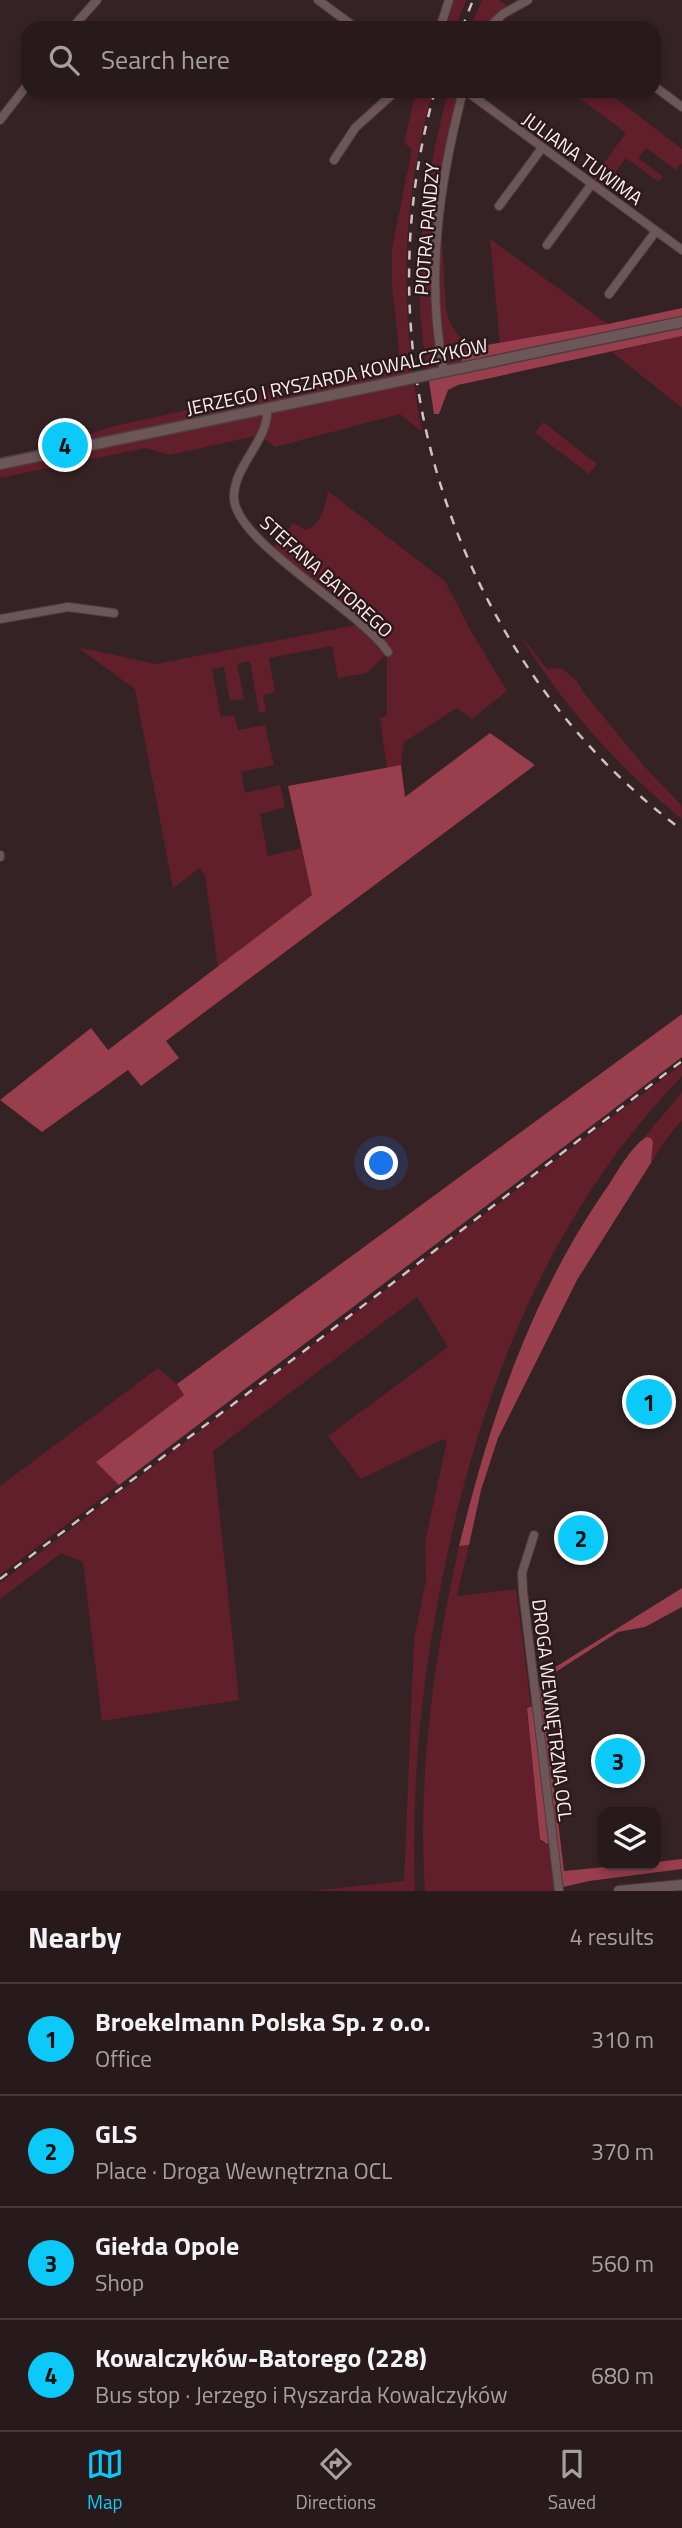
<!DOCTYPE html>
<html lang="en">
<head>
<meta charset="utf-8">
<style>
	:root { --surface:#281a1b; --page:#342728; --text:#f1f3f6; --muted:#a5a1a3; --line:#44383a; --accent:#0bcafa }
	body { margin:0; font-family:"Titillium Web",sans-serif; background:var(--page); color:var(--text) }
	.controls { position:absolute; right:21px; bottom:21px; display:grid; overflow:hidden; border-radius:14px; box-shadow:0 4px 10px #0003 }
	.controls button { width:63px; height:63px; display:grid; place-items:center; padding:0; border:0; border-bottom:2px solid var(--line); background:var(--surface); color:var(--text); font:35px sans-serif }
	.you { position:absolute; left:382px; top:1164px; width:24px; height:24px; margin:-18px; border:5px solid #fff; border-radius:50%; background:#1a73e8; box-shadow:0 0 0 10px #1a73e833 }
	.badge { display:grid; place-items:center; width:46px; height:46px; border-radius:50%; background:var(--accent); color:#111; font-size:23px; font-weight:700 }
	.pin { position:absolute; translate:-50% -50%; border:4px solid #fff; box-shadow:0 2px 7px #0006 }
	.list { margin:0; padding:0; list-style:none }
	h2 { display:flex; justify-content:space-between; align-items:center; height:91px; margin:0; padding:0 28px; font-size:30px }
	h2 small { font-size:23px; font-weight:400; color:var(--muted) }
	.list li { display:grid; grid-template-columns:46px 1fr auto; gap:21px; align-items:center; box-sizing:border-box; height:112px; padding:0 28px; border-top:2px solid var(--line) }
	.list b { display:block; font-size:26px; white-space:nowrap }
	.list p { margin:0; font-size:23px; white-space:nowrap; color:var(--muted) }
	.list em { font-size:23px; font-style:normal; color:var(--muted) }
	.icon { flex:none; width:38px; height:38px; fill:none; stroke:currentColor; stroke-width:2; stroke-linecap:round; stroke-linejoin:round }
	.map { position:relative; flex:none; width:682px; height:1891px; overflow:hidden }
	.search { position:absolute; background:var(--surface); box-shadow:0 4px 10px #0003; left:21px; right:21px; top:21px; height:77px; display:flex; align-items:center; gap:18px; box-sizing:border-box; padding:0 24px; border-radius:21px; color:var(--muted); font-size:26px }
	.sheet { height:539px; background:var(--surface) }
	nav { display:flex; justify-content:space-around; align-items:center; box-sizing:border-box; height:98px; border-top:2px solid var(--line); background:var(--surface); font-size:19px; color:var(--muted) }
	nav a { display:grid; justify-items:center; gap:4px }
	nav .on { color:var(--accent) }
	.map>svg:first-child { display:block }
</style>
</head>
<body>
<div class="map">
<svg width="682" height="1891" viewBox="0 0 682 1891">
	<rect width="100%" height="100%" fill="#352224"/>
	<!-- green -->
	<path fill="#611e2b" d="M 449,0 L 466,0 L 455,28 L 440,28 Z
		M 482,0 L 499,0 L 512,9 L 488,28 L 470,28 Z
		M 416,91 L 433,91 C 399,209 400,312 422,432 L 400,414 L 275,447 L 260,435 L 169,455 L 145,448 L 0,478 L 0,460 L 42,450 L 114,426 L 397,364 L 399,352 L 392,285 L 392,249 L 412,149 L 404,143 Z
		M 448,91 L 463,91 L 440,203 L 446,309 C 449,327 459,339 475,347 L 464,351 L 461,360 L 466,367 L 428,375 C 425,352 420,328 420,305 C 417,231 430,162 448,91 Z
		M 570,91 L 606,91 L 682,149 L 682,163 L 676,170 L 646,148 L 638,158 L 663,176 L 659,182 L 626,158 L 601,192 L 589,183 L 626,133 Z
		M 490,239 L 608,324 L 500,344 Z
		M 682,336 L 682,408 L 612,352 Z
		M 543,422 L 597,464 L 589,474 L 535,433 Z
		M 328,491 L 445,581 L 471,631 L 507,691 L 472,719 L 457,708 L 404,742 L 401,765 L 387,768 L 380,719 L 387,715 L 387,654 L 367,673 L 338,678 L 332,646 L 269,658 L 275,692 L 263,695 L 266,711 L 259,713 L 250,661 L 237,664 L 244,699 L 230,701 L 224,667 L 212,669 L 221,717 L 234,715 L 238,730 L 265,725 L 274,765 L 241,772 L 245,793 L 280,785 L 285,807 L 260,814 L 268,856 L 302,848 L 312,895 L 218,967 L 205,876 L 200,868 L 173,888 L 135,689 L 77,647 L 156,664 L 361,624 L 271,551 L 293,523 L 306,530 C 323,522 324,508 328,491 Z
		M 519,633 L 547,669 L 561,668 L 577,681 L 584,693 L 644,766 L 681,805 L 682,819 C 618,767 561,704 519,633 Z
		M 682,1064 L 682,1076 C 551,1212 483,1383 445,1565 C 422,1674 411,1780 415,1891 L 311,1891 L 404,1881 L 414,1639 L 426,1580 L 425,1542 L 447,1441 L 443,1439 L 361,1479 L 328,1436 L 448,1347 L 417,1297 L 213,1451 L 239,1700 L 102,1721 L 83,1562 L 61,1553 L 0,1599 L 0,1583 Z
		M 682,1092 L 682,1120 L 667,1138 L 651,1163 L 653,1142 L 647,1137 L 642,1140 Z
		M 158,1368 L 177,1384 L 185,1394 L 97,1462 L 119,1485 L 0,1575 L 0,1486 Z
		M 469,1545 L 457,1596 L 516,1589 L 531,1706 L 527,1708 L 527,1712 L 540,1839 L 543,1843 L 553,1837 L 559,1891 L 425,1891 C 417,1775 434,1659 459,1546 Z"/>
	<!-- forest -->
	<path fill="#983e4c" d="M 682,308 L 682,317 L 462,362 L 460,354 L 475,347 L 608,324 Z
		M 682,322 L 682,336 L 458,385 L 448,390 L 439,414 L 434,414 L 428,375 Z
		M 490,733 L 535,765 L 166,1041 L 179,1058 L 141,1086 L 128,1070 L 42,1132 L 0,1100 L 91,1028 L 108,1050 L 312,895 L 288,786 L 401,765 L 405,797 Z
		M 682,1014 L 682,1057 L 119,1485 L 96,1462 L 184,1395 L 177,1384 Z
		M 647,1137 L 651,1138 L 653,1142 L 651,1163 L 577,1280 L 498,1438 L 481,1490 L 469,1545 L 459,1546 C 492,1413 531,1296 610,1183 C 618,1170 634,1143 647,1137 Z
		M 682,1588 L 682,1607 L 645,1627 L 618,1632 L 554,1673 L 543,1697 L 564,1871 L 626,1865 L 656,1865 L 656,1862 L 682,1859 L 682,1869 L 589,1881 L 559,1888 L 552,1838 L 547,1844 L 540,1839 L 527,1708 L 533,1706 L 537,1692 L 549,1671 Z"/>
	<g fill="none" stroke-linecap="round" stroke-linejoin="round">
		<defs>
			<path id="minor" d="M 318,0 L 356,28
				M 72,28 L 97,0
				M 440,28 L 449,0
				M 488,28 L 503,14 L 528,0
				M 654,86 L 682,107
				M 466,91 L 682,250
				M 0,120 L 28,84
				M 334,160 L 355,128 L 396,91
				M 499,206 L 542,148
				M 547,245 L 591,185
				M 609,294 L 656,231
				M 444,372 C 425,278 439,183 463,91
				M 267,408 C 270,440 233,465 234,498 C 235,542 360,610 388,652
				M 0,619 L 68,607 L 114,613
				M 0,855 L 0,857
				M 534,1535 L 522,1573 L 523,1592 L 559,1891"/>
			<path id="tertiary" d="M 619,1891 L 682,1885"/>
			<path id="secondary" d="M 437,373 L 682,322
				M 0,464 L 399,381"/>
		</defs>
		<!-- minor casing -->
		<use href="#minor" stroke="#4d3d3f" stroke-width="10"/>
		<!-- tertiary casing -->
		<use href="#tertiary" stroke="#4d3d3f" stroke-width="12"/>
		<!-- secondary casing -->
		<use href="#secondary" stroke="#4d3d3f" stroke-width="13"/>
		<!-- minor -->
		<use href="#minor" stroke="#6c5658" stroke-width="8"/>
		<!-- tertiary -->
		<use href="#tertiary" stroke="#6c5658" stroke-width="10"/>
		<!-- secondary -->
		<use href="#secondary" stroke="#6c5658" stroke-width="10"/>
		<!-- rail -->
		<path stroke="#d0c1c2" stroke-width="2.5" stroke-dasharray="9 9" stroke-linecap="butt" d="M 462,28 L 473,0
			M 435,91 C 358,361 456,661 682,830
			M 0,1579 L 300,1354 L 682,1061"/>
		<defs>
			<path id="secondary-bridge" d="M 399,381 L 437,373"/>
		</defs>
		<!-- secondary-bridge casing -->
		<use href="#secondary-bridge" stroke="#4d3d3f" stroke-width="13" stroke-linecap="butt"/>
		<!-- secondary-bridge -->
		<use href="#secondary-bridge" stroke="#6c5658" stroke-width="10"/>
	</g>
	<g text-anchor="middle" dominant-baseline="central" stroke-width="5" stroke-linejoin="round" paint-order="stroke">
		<!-- street labels -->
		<g font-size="19" fill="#fcefef" stroke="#2b191b">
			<text transform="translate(583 158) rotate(36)">JULIANA TUWIMA</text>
			<text transform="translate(426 229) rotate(-85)">PIOTRA PANDZY</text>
			<text transform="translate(337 376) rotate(-12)">JERZEGO I RYSZARDA KOWALCZYKÓW</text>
			<text transform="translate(327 576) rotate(42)">STEFANA BATOREGO</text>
			<text transform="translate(553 1710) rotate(83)">DROGA WEWNĘTRZNA OCL</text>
		</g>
	</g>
</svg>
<div class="controls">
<button><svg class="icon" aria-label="layers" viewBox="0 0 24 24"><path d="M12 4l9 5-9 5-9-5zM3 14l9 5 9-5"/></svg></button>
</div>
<div class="you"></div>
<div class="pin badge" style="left:649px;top:1402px">1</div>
<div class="pin badge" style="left:581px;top:1538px">2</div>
<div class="pin badge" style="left:618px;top:1761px">3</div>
<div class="pin badge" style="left:65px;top:445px">4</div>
<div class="search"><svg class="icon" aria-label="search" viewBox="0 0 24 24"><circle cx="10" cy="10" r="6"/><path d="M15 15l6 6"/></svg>Search here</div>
</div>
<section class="sheet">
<h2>Nearby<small>4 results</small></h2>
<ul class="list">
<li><span class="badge">1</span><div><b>Broekelmann Polska Sp. z o.o.</b><p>Office</p></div><em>310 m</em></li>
<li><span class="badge">2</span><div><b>GLS</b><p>Place · Droga Wewnętrzna OCL</p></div><em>370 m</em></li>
<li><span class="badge">3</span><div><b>Giełda Opole</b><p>Shop</p></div><em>560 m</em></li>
<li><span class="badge">4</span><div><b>Kowalczyków-Batorego (228)</b><p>Bus stop · Jerzego i Ryszarda Kowalczyków</p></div><em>680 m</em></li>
</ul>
</section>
<nav>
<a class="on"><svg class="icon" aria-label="map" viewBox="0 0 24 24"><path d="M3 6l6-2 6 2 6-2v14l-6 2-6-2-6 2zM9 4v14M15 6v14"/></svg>Map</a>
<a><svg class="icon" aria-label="directions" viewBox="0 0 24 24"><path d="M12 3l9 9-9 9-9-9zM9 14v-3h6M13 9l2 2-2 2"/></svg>Directions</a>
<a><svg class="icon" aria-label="saved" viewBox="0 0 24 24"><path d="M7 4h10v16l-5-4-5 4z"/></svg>Saved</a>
</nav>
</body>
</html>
